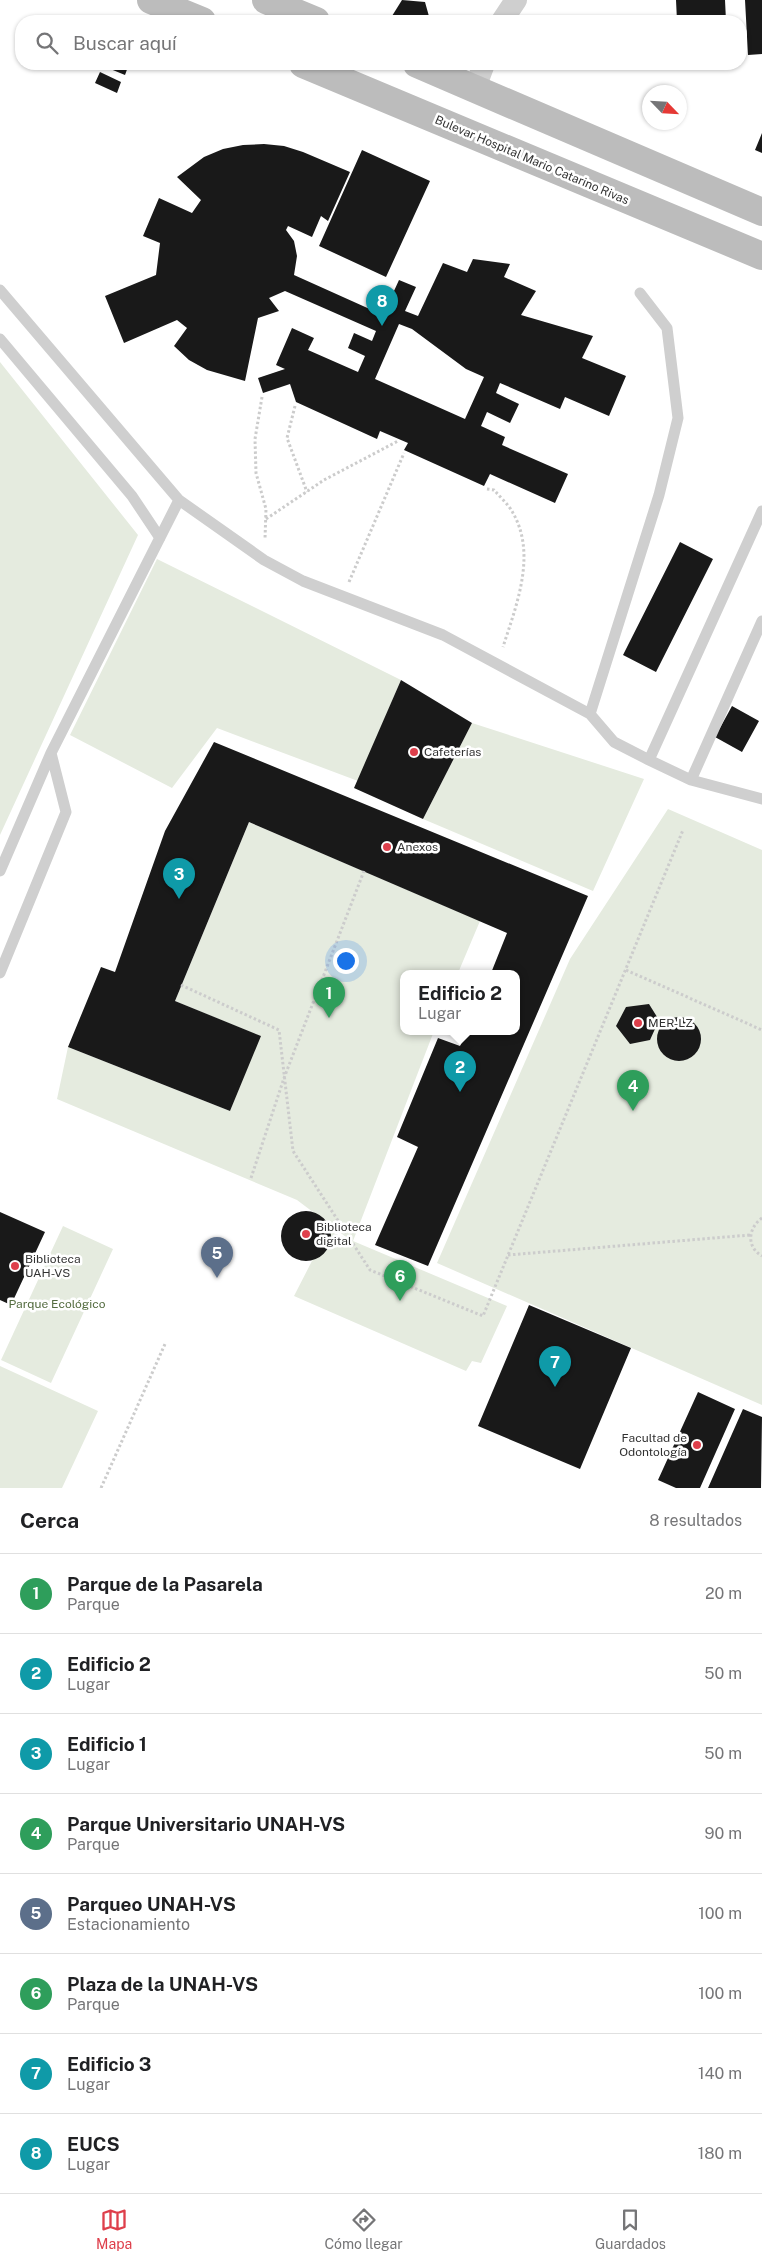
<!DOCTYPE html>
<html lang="es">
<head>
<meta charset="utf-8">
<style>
	:root { --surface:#fff; --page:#f6f6f6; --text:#202124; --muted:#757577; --line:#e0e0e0; --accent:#de3f4b }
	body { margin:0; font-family:"Public Sans",sans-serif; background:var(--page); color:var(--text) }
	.compass { position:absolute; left:642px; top:85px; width:45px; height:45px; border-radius:50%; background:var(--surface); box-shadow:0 1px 4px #0004; rotate:115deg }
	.you { position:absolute; left:345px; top:960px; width:18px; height:18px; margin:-12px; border:4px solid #fff; border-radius:50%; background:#1a73e8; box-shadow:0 0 0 8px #1a73e833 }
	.badge { display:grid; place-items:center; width:32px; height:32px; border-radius:50%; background:var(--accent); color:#fff; font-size:16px; font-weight:700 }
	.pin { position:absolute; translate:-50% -41px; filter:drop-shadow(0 1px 2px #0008) }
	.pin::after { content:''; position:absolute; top:26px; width:18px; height:15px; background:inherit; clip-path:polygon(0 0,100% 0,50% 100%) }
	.popup { position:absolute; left:400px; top:970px; width:120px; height:65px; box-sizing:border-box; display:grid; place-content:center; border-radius:10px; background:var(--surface); filter:drop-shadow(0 1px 4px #0005); font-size:16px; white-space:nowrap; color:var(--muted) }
	.popup b { font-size:19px; color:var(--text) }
	.popup::after { content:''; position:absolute; left:50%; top:100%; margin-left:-10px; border:10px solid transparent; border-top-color:var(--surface) }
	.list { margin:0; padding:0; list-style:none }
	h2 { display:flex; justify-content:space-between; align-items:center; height:65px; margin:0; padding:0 20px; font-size:21px }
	h2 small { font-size:16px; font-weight:400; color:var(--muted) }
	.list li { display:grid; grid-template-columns:32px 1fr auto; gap:15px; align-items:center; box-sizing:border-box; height:80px; padding:0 20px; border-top:1px solid var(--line) }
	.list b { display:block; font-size:19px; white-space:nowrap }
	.list p { margin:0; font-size:16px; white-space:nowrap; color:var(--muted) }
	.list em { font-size:16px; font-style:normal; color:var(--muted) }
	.icon { flex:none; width:28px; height:28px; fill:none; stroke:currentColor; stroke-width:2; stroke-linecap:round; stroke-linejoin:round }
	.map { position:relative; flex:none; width:762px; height:1488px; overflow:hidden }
	.search { position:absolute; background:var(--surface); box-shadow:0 1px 4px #0004; left:15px; right:15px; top:15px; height:55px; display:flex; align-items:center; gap:12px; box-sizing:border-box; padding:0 18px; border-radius:20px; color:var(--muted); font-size:19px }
	.sheet { height:705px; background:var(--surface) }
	nav { display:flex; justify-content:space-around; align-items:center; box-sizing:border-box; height:70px; border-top:1px solid var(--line); background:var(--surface); font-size:14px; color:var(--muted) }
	nav a { display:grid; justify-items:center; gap:2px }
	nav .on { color:var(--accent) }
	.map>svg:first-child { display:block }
</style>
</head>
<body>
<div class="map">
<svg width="762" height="1488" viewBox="0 0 762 1488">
	<rect width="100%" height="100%" fill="#fff"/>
	<!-- green -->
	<path fill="#e5ebdf" d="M 0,362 L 138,535 L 0,835 Z
		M 157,559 L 401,680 L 358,781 L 217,728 L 172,788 L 70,735 Z
		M 472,723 L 644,779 L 593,891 L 423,819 Z
		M 668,809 L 762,850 L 762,1405 L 437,1263 L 570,959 Z
		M 249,822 L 480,921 L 458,973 L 404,973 L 404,1031 L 434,1031 L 353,1241 L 507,1306 L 481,1363 L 472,1361 L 466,1371 L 294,1296 L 313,1259 L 324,1229 L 350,1240 L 297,1200 L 57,1099 L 68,1047 L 230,1111 L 260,1036 L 175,1001 Z
		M 63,1226 L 113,1249 L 51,1383 L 1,1360 Z
		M 0,1366 L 98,1411 L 62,1488 L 0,1488 Z"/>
	<!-- building -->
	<path fill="#191919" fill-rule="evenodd" d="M 402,0 L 425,2 L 430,20 L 394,21 L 392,16 Z
		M 676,0 L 725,0 L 726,21 L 677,21 Z
		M 745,0 L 762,0 L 762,54 L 748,55 Z
		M 104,64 L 129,64 L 125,75 L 103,66 Z
		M 100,72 L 121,82 L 117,93 L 95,83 Z
		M 762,133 L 762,153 L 755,150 Z
		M 264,144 L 284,146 L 303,152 L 350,172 L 328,221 L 321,216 L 312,237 L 288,226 L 286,230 L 294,241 L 297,256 L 294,275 L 383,315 L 399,280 L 416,287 L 405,311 L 418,316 L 443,263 L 467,272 L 473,259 L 510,264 L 504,277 L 536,291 L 521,315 L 593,336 L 582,358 L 626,376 L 609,416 L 565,397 L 560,409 L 500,383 L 496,393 L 519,404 L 510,423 L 487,412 L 481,426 L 505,437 L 502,445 L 568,474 L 555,503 L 490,474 L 484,486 L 404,450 L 408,443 L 380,431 L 377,439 L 296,402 L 290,384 L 263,393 L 258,378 L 285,369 L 276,365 L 292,328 L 314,338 L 308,350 L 358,372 L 365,356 L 348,348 L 354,333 L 372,341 L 376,331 L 285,291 L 269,298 L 279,311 L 258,318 L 245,381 L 207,370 L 189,360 L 174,346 L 187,328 L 177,320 L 124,343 L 105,296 L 156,275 L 160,243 L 143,236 L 159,198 L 192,213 L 201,200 L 177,177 L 204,157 L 223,149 L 243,145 ZM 399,324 L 412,329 L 466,369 L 484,377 L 465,419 L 375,379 Z
		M 362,150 L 430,181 L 386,277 L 319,246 Z
		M 680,542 L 713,559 L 656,672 L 623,655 Z
		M 401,680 L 472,723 L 423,819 L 354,788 Z
		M 732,706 L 759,721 L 742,752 L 715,737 Z
		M 214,742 L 588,896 L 428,1266 L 375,1245 L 418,1147 L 397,1137 L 438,1038 L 460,1046 L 467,1031 L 516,1031 L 516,973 L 491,973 L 507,933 L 249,822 L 175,1001 L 261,1036 L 230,1111 L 68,1047 L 101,967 L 115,972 L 165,831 Z
		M 649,1004 L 659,1020 L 650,1040 L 630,1044 L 616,1026 L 626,1007 Z
		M657 1039a22 22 0 1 1 44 0a22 22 0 1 1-44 0Z
		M281 1236a25 25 0 1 1 50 0a25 25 0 1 1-50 0Z
		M 0,1212 L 45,1232 L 11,1305 L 0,1300 Z
		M 529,1305 L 631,1348 L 580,1469 L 478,1426 Z
		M 698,1392 L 735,1409 L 700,1488 L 676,1488 L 658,1480 Z
		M 743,1409 L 762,1417 L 761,1488 L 708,1488 Z"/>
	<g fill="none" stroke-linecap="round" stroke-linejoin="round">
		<!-- path -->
		<path stroke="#ccc" stroke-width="3" stroke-dasharray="2.5 2.5" stroke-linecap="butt" d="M 262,397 L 255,439 L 256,473 L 266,509 L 265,539
			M 295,406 L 287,438 L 307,492
			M 487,489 L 494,490 C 500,497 509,505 513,513 C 537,555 516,606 503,647
			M 266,519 L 324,480 L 398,441
			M 349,582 L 404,453
			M 626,970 L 762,1030
			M 181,985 L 279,1030 L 293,1151 L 370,1270 L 483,1316 L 683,830
			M 251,1178 L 284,1078 L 364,871
			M 762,1218 C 748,1228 746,1247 762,1256
			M 508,1255 L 750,1235
			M 101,1488 L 165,1344"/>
		<!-- lane -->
		<path stroke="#cfcfcf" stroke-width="11" d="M 0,290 L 179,500 L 264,560 L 303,581 L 443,635 L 590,714 L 614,742 L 649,760 L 691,780 L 762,799
			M 0,339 L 132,496 L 160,538
			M 590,714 L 659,495 L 678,418 L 667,328 L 640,293
			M 649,760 L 762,511
			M 691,780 L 762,621
			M 0,871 L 51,753 L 179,500
			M 0,973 L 66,812 L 51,753"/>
		<!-- street -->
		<path stroke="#cfcfcf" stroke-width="22" d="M 502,21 L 516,0
			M 475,88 L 484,64"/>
		<!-- secondary -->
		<path stroke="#bcbcbc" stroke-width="28" d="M 151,0 L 202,21
			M 266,0 L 316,21
			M 303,64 L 762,256
			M 417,64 L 762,212"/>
	</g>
	<!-- markers -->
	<g fill="#de3f4b" stroke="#fff" stroke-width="2">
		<circle cx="414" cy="752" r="5"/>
		<circle cx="387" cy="847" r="5"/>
		<circle cx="638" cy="1023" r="5"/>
		<circle cx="306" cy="1234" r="5"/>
		<circle cx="15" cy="1266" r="5"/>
		<circle cx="697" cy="1445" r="5"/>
	</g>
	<g text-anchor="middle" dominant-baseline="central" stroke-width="5" stroke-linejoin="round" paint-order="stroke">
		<!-- street labels -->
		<g font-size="12" fill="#323232" stroke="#fff">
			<text transform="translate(532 160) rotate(23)">Bulevar Hospital Mario Catarino Rivas</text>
		</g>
		<!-- poi labels -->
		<g font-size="12" fill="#323232" stroke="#fff" text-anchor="start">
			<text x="424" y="752">Cafeterías</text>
			<text x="397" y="847">Anexos</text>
			<text x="648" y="1023">MER-LZ</text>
			<text x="316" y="1227">Biblioteca<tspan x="316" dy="14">digital</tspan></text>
			<text x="25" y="1259">Biblioteca<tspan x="25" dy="14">UAH-VS</tspan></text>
			<text x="687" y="1438" text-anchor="end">Facultad de<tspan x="687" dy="14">Odontología</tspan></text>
		</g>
		<!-- park labels -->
		<g font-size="12" fill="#556d41" stroke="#fff">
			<text x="57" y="1304">Parque Ecológico</text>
		</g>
	</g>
</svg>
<svg class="compass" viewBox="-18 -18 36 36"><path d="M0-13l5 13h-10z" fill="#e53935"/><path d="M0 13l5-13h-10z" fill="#757577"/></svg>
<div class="you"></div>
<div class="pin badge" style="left:329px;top:1018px;background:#2e9e5b">1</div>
<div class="pin badge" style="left:460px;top:1092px;background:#0f9aa8">2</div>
<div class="popup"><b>Edificio 2</b>Lugar</div>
<div class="pin badge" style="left:179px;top:899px;background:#0f9aa8">3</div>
<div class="pin badge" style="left:633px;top:1111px;background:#2e9e5b">4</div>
<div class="pin badge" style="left:217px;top:1278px;background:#5c6f8a">5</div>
<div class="pin badge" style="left:400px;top:1301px;background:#2e9e5b">6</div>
<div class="pin badge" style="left:555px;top:1387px;background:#0f9aa8">7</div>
<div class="pin badge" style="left:382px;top:326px;background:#0f9aa8">8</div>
<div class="search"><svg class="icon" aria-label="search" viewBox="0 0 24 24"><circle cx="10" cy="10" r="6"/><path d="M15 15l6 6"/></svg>Buscar aquí</div>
</div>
<section class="sheet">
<h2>Cerca<small>8 resultados</small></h2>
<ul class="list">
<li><span class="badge" style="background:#2e9e5b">1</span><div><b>Parque de la Pasarela</b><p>Parque</p></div><em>20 m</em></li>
<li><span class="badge" style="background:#0f9aa8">2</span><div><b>Edificio 2</b><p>Lugar</p></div><em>50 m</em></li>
<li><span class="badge" style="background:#0f9aa8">3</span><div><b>Edificio 1</b><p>Lugar</p></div><em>50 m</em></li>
<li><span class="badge" style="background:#2e9e5b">4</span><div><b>Parque Universitario UNAH-VS</b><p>Parque</p></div><em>90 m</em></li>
<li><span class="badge" style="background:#5c6f8a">5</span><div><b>Parqueo UNAH-VS</b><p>Estacionamiento</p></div><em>100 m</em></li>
<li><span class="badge" style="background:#2e9e5b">6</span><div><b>Plaza de la UNAH-VS</b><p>Parque</p></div><em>100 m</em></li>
<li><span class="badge" style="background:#0f9aa8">7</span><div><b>Edificio 3</b><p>Lugar</p></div><em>140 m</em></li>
<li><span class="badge" style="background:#0f9aa8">8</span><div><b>EUCS</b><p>Lugar</p></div><em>180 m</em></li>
</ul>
</section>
<nav>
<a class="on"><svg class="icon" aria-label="map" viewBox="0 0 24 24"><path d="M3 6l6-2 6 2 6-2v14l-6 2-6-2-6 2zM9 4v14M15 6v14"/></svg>Mapa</a>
<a><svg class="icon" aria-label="directions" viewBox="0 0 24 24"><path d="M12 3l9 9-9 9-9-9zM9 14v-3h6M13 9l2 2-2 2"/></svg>Cómo llegar</a>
<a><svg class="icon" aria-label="saved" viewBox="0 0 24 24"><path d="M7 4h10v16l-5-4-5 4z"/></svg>Guardados</a>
</nav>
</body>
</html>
